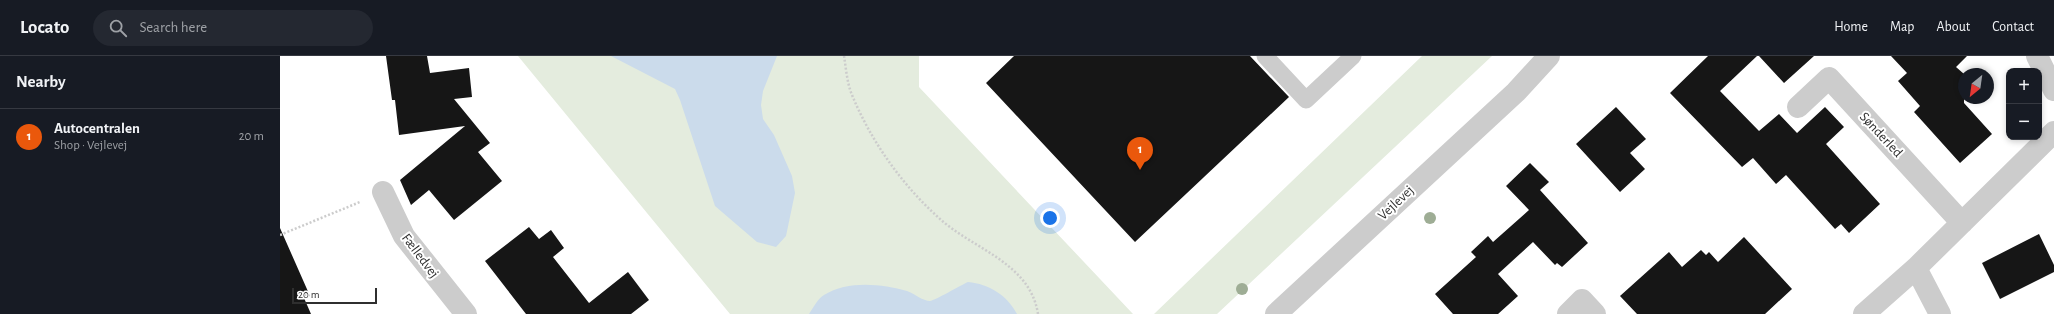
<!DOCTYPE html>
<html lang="en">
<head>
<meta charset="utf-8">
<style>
	:root { --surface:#171b24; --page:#242831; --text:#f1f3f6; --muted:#9ea1a6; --line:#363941; --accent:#ea580c }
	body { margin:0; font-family:"Alegreya Sans",sans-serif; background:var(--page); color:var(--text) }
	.controls { position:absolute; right:12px; top:12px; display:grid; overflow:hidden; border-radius:8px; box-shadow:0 2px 6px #0003 }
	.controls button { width:36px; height:36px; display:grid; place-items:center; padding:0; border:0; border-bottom:1px solid var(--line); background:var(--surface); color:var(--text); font:20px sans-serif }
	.compass { position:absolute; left:1678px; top:12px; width:36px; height:36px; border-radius:50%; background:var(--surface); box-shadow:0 2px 6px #0003; rotate:209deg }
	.scale { position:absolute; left:12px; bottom:10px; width:85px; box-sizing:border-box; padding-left:4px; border:2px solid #2f2f2f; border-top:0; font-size:11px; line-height:14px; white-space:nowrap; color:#2f2f2f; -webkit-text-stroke:3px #fff; paint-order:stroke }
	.you { position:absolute; left:770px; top:162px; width:14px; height:14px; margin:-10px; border:3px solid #fff; border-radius:50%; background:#1a73e8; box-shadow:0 0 0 6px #1a73e833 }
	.badge { display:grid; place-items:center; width:26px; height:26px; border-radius:50%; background:var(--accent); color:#fff; font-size:13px; font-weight:700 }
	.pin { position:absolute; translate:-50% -33px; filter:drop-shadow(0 1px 2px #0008) }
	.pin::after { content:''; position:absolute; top:21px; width:14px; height:12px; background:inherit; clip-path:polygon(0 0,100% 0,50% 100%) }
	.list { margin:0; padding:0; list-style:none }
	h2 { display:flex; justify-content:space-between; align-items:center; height:52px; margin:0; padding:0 16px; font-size:17px }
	h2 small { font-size:13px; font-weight:400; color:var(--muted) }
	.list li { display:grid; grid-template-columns:26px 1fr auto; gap:12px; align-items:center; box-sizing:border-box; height:56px; padding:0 16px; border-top:1px solid var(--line) }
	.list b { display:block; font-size:15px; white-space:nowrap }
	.list p { margin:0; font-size:13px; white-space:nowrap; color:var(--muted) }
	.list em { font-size:13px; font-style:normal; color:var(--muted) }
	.icon { flex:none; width:22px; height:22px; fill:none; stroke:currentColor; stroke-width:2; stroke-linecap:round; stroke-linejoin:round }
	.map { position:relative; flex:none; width:1774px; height:258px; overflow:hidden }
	header { display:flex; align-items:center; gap:24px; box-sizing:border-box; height:56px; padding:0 20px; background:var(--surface); border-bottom:1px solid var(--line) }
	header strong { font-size:19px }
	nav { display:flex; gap:22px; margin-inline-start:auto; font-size:14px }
	.search { width:280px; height:36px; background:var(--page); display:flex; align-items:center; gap:10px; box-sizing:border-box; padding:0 14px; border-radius:22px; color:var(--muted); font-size:15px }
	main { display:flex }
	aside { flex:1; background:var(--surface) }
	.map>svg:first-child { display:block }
</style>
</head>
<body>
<header>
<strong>Locato</strong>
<div class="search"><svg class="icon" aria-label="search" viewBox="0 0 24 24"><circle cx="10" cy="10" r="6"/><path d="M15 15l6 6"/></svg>Search here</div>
<nav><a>Home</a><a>Map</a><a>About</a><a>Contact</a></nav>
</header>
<main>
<aside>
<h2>Nearby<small></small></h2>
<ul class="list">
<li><span class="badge">1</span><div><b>Autocentralen</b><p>Shop · Vejlevej</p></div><em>20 m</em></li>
</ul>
</aside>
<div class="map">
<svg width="1774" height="258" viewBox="0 0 1774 258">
	<rect width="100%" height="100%" fill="#fff"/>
	<!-- green -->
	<path fill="#e4ecde" d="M 238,0 L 639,0 L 639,31 L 853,258 L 450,258 Z
		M 1142,0 L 1212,0 L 937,258 L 874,258 Z"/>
	<!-- water -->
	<path fill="#cbdbeb" d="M 331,0 L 497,0 L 483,35 L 481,49 L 483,63 L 494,79 L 512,120 L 515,137 L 506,180 L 496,191 L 477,186 L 435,150 L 400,44 L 395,33 Z
		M 688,226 C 709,228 727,239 737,258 L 529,258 C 533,252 538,242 544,239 C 568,224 602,228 627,235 C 635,238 643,245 650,245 C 656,244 679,230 688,226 Z"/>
	<!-- building -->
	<path fill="#161616" d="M 106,0 L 147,0 L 150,17 L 189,12 L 192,41 L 174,43 L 210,87 L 198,96 L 222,125 L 174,164 L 149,134 L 131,149 L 120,124 L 185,70 L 119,79 L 115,44 L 112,44 Z
		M 734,0 L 970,0 L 1009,41 L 855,186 L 706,27 Z
		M 1428,0 L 1477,0 L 1440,35 L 1479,75 L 1499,58 L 1517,77 L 1545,51 L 1564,71 L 1546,88 L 1600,148 L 1569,177 L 1561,168 L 1555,173 L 1506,119 L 1496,128 L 1473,102 L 1462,111 L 1390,37 Z
		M 1479,0 L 1534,0 L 1504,27 Z
		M 1611,0 L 1687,0 L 1676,11 L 1684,18 L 1684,47 L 1712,78 L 1680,107 L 1634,56 L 1640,50 L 1618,25 L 1627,17 Z
		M 1336,51 L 1366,83 L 1350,97 L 1365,113 L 1340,136 L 1296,88 Z
		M 1250,107 L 1269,126 L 1260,134 L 1308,187 L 1282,211 L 1277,207 L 1275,209 L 1253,186 L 1218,218 L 1238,240 L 1218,258 L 1173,258 L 1155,238 L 1196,201 L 1191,196 L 1208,180 L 1213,186 L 1249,154 L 1226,130 Z
		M 249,171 L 259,183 L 271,174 L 284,192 L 273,201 L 309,247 L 348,216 L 369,244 L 351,258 L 246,258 L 205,205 Z
		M 0,172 L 30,240 L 24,242 L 31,258 L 0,258 Z
		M 1759,178 L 1774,209 L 1774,216 L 1720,243 L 1702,207 Z
		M 1464,181 L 1512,233 L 1485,258 L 1357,258 L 1340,240 L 1389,196 L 1402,211 L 1421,194 L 1426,199 L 1429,196 L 1438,206 Z"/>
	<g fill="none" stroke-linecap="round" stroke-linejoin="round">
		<!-- path -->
		<path stroke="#ccc" stroke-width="2.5" stroke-dasharray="2 2" stroke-linecap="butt" d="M 564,0 C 566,12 567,27 572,39 C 591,85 622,129 659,162 C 692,193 750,206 758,258
			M 0,179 L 80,146"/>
		<!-- service -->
		<path stroke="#ccc" stroke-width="17" d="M 985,0 L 1026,44 L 1073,0"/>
		<!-- minor -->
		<path stroke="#ccc" stroke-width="22" d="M 1518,51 L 1549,22 L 1682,167
			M 103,136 L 124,180 L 186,258
			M 1636,212 L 1660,258
			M 1288,258 L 1302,244 L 1315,258
			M 1584,258 L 1636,212 L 1774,76"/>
		<!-- tertiary -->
		<path stroke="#ccc" stroke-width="22" d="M 1757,0 L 1774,34
			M 996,258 L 1236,36 L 1269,0"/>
	</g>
	<!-- trees -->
	<g fill="#9ead95">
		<circle cx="1150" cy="162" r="6"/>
		<circle cx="962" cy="233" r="6"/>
	</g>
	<g text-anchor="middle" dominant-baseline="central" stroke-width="4" stroke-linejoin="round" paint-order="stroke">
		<!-- street labels -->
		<g font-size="14" fill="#2f2f2f" stroke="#fff">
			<text transform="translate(1601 79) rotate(47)">Sønderled</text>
			<text transform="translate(1116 147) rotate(-43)">Vejlevej</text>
			<text transform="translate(140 200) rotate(53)">Fælledvej</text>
		</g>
	</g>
</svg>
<div class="controls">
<button>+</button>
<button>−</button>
</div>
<svg class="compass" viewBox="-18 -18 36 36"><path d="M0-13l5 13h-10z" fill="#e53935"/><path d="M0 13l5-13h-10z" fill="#9ea1a6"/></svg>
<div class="scale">20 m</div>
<div class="you"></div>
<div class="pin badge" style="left:860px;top:114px">1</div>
</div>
</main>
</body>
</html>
